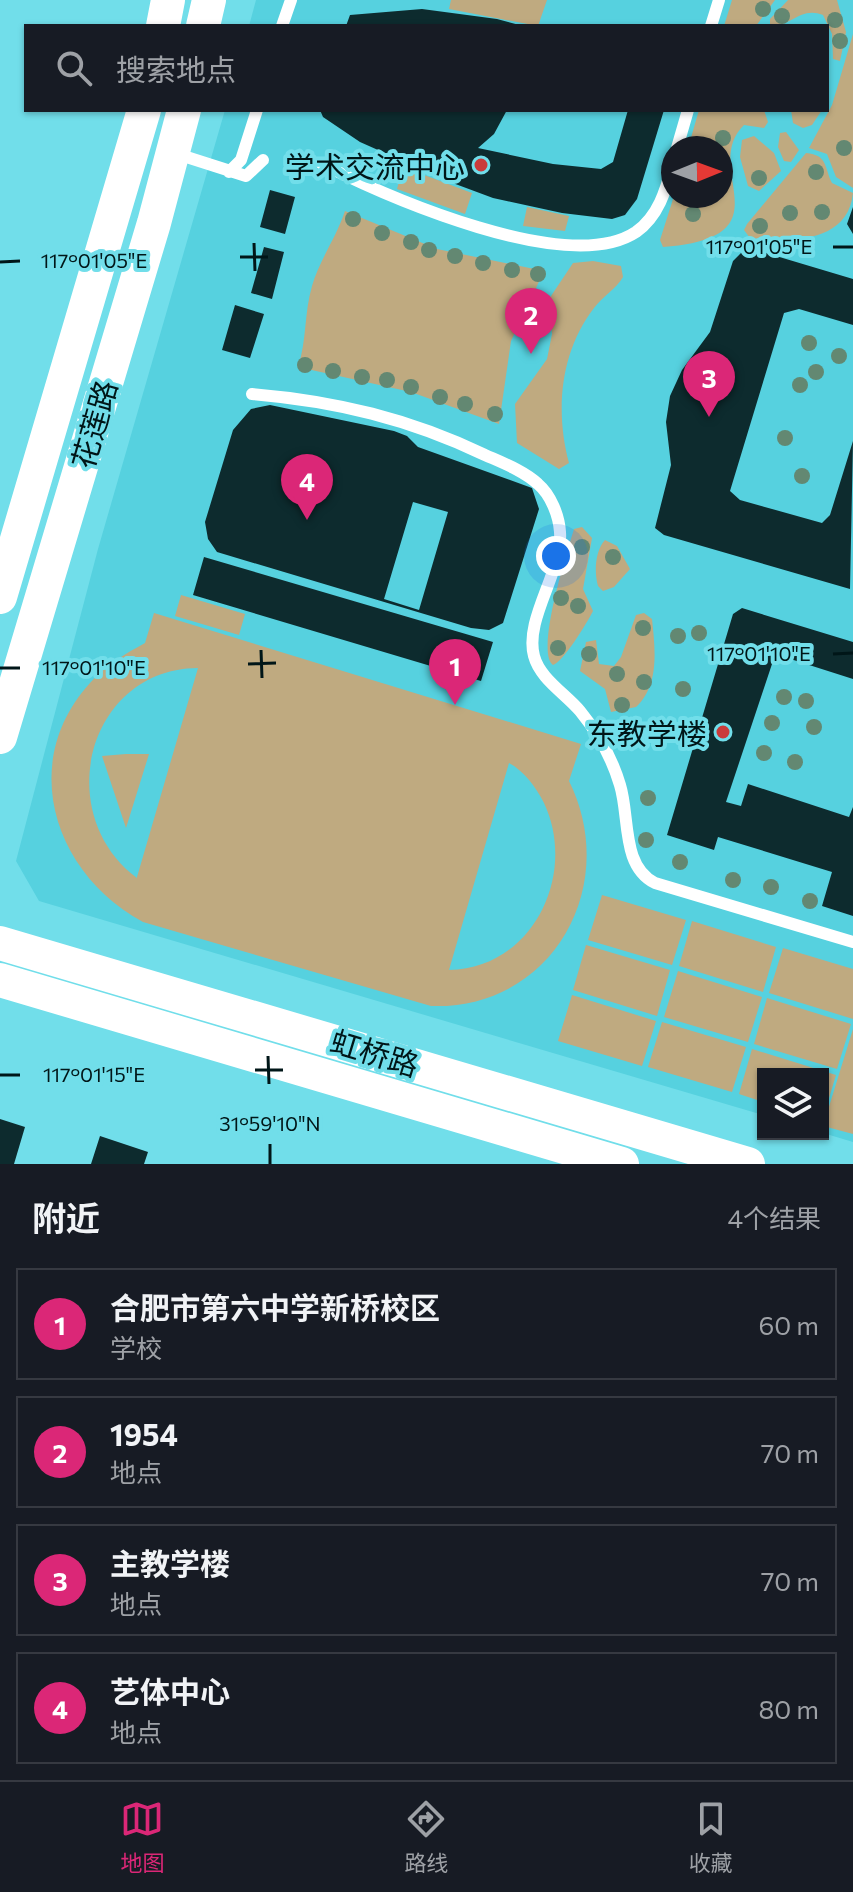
<!DOCTYPE html>
<html lang="zh">
<head>
<meta charset="utf-8">
<style>
	:root { --surface:#171b24; --page:#20242c; --text:#f1f3f6; --muted:#9ea1a6; --line:#363941; --accent:#db2777 }
	body { margin:0; font-family:Commissioner,"Noto Sans SC",sans-serif; background:var(--page); color:var(--text) }
	.controls { position:absolute; right:24px; bottom:24px; display:grid; overflow:hidden; border-radius:0px; box-shadow:0 2px 6px #0004 }
	.controls button { width:72px; height:72px; display:grid; place-items:center; padding:0; border:0; border-bottom:2px solid var(--line); background:var(--surface); color:var(--text); font:40px sans-serif }
	.compass { position:absolute; left:661px; top:136px; width:72px; height:72px; border-radius:50%; background:var(--surface); box-shadow:0 2px 6px #0004; rotate:89deg }
	.you { position:absolute; left:556px; top:556px; width:28px; height:28px; margin:-20px; border:6px solid #fff; border-radius:50%; background:#1a73e8; box-shadow:0 0 0 12px #1a73e833 }
	.badge { display:grid; place-items:center; width:52px; height:52px; border-radius:50%; background:var(--accent); color:#fff; font-size:26px; font-weight:700 }
	.pin { position:absolute; translate:-50% -66px; filter:drop-shadow(0 2px 4px #0008) }
	.pin::after { content:''; position:absolute; top:42px; width:28px; height:24px; background:inherit; clip-path:polygon(0 0,100% 0,50% 100%) }
	.list { margin:0; padding:0; list-style:none }
	h2 { display:flex; justify-content:space-between; align-items:center; height:104px; margin:0; padding:0 32px; font-size:34px }
	h2 small { font-size:26px; font-weight:400; color:var(--muted) }
	.list li { display:grid; grid-template-columns:52px 1fr auto; gap:24px; align-items:center; box-sizing:border-box; height:112px; margin:0 16px 16px; padding:0 16px; border:2px solid var(--line); border-radius:0px }
	.list b { display:block; font-size:30px; white-space:nowrap }
	.list p { margin:0; font-size:26px; white-space:nowrap; color:var(--muted) }
	.list em { font-size:26px; font-style:normal; color:var(--muted) }
	.icon { flex:none; width:44px; height:44px; fill:none; stroke:currentColor; stroke-width:2; stroke-linecap:round; stroke-linejoin:round }
	.map { position:relative; flex:none; width:853px; height:1164px; overflow:hidden }
	.search { position:absolute; background:var(--surface); box-shadow:0 2px 6px #0004; left:24px; right:24px; top:24px; height:88px; display:flex; align-items:center; gap:20px; box-sizing:border-box; padding:0 28px; border-radius:0px; color:var(--muted); font-size:30px }
	.sheet { height:616px; background:var(--surface) }
	nav { display:flex; justify-content:space-around; align-items:center; box-sizing:border-box; height:112px; border-top:2px solid var(--line); background:var(--surface); font-size:22px; color:var(--muted) }
	nav a { display:grid; justify-items:center; gap:4px }
	nav .on { color:var(--accent) }
	.map>svg:first-child { display:block }
</style>
</head>
<body>
<div class="map">
<svg width="853" height="1164" viewBox="0 0 853 1164">
	<rect width="100%" height="100%" fill="#71deea"/>
	<!-- built -->
	<path fill="#56d1df" fill-rule="evenodd" d="M 256,0 L 853,0 L 853,1142 L 823,1133 L 823,1074 L 763,1074 L 763,1115 L 39,901 L 16,861 L 98,549 L 225,110 L 827,110 L 827,26 L 249,26 ZM 673,148 L 721,148 L 721,196 L 673,196 Z"/>
	<!-- green -->
	<path fill="#bfaa80" fill-rule="evenodd" d="M 451,0 L 547,0 L 538,26 L 449,9 Z
		M 732,0 L 775,0 L 756,26 L 724,26 Z
		M 788,0 L 837,0 L 846,32 L 840,61 L 833,59 L 832,34 L 823,15 C 801,6 792,26 770,26 L 770,19 Z
		M 853,34 L 853,188 L 836,177 L 827,154 L 809,148 L 832,105 Z
		M 699,110 L 764,110 L 768,122 L 764,128 L 744,125 C 699,169 791,237 663,247 L 660,240 L 674,196 L 721,196 L 721,148 L 688,148 Z
		M 791,110 L 822,110 L 812,125 L 803,128 L 793,123 Z
		M 786,132 L 799,150 L 791,162 L 784,161 L 778,147 L 780,133 Z
		M 754,136 L 774,153 L 781,171 L 759,191 L 748,186 L 740,157 L 742,140 Z
		M 806,153 C 828,155 824,167 832,183 L 853,193 C 848,244 788,242 750,238 L 744,230 L 747,224 Z
		M 403,167 L 472,193 L 465,214 L 397,189 Z
		M 527,207 L 569,216 L 565,231 L 523,226 Z
		M 345,211 L 437,249 L 544,271 L 511,341 L 499,424 L 411,392 L 298,367 C 307,340 304,313 312,286 C 320,259 336,238 345,211 Z
		M 593,261 L 621,266 L 623,277 C 617,288 602,297 594,308 C 560,352 555,411 569,463 L 559,469 L 517,443 L 515,404 L 547,359 L 552,334 L 549,299 L 573,263 Z
		M 582,527 L 592,538 L 583,589 L 593,611 C 587,623 563,662 553,665 C 535,652 567,552 574,529 Z
		M 605,540 L 617,546 L 630,569 L 614,587 L 603,591 L 598,586 C 594,572 595,551 605,540 Z
		M 181,595 L 245,614 L 239,635 L 175,616 Z
		M 154,613 L 581,744 L 569,781 C 621,885 553,1010 431,1006 L 143,922 C 55,875 17,763 90,683 C 106,665 125,654 145,643 ZM 198,668 L 137,877 L 137,878 C 51,814 87,669 198,668 ZM 509,763 C 524,771 536,787 544,803 C 578,875 532,969 449,970 Z
		M 644,613 L 652,619 C 655,648 660,685 636,707 L 611,712 L 605,689 L 580,671 L 586,642 L 596,640 L 599,664 L 614,666 L 621,657 L 636,615 Z
		M 126,754 L 149,754 L 126,828 L 102,756 Z
		M 602,895 L 686,920 L 672,965 L 588,940 Z
		M 692,921 L 776,947 L 763,992 L 679,966 Z
		M 586,945 L 670,970 L 657,1016 L 573,990 Z
		M 783,948 L 853,969 L 853,1019 L 769,993 Z
		M 678,971 L 762,997 L 748,1042 L 664,1017 Z
		M 572,995 L 656,1021 L 642,1066 L 558,1041 Z
		M 767,998 L 851,1024 L 837,1069 L 754,1044 Z
		M 662,1022 L 746,1047 L 732,1092 L 648,1067 Z
		M 853,1029 L 853,1134 L 823,1126 Z
		M 752,1049 L 836,1075 L 823,1118 L 823,1074 L 763,1074 L 763,1102 L 739,1094 Z"/>
	<!-- building -->
	<path fill="#0d2b2e" fill-rule="evenodd" d="M 422,9 L 497,19 L 523,26 L 346,26 L 350,15 Z
		M 320,110 L 507,110 L 494,134 L 478,148 L 553,164 L 601,169 L 613,162 L 628,110 L 664,110 L 637,199 L 625,215 L 612,219 L 562,213 L 493,198 L 450,182 L 360,142 L 323,117 Z
		M 270,190 L 295,197 L 285,234 L 260,227 Z
		M 853,207 L 853,234 L 847,224 Z
		M 264,247 L 284,252 L 272,299 L 251,293 Z
		M 756,250 L 853,279 L 853,325 L 799,309 L 784,313 L 730,491 L 740,500 L 822,523 L 830,515 L 853,441 L 850,589 L 664,535 L 655,528 L 671,465 L 666,422 L 670,396 L 682,370 L 710,332 L 733,261 L 742,252 Z
		M 235,305 L 264,314 L 250,358 L 222,350 Z
		M 270,405 L 394,431 L 407,436 L 418,447 L 532,488 L 539,509 L 503,623 L 489,630 L 471,628 L 217,552 L 208,539 L 205,522 L 233,430 L 251,409 ZM 413,502 L 448,512 L 419,610 L 384,599 Z
		M 204,557 L 493,642 L 481,681 L 193,595 Z
		M 742,608 L 853,642 L 853,679 L 781,656 L 774,658 L 726,802 L 741,806 L 748,784 L 849,817 L 853,807 L 853,916 L 822,906 L 832,872 L 718,837 L 714,850 L 667,835 L 733,614 Z
		M 0,1119 L 25,1127 L 14,1164 L 0,1164 Z
		M 100,1136 L 148,1152 L 144,1164 L 91,1164 Z"/>
	<g fill="none" stroke-linecap="round" stroke-linejoin="round">
		<!-- service -->
		<path stroke="#fff" stroke-width="12" d="M 282,26 L 291,0
			M 711,26 L 719,0
			M 677,148 L 688,110
			M 174,153 L 246,176 L 263,160
			M 322,164 C 388,197 568,277 636,232 C 659,216 666,189 673,164
			M 229,172 L 241,160 L 257,110
			M 252,394 C 336,401 410,419 485,455 C 503,463 524,471 538,484 C 551,495 559,516 560,532 C 563,571 524,619 534,656 C 540,679 566,694 580,711 C 598,733 612,758 620,785 C 630,817 621,866 655,883 L 853,942"/>
		<!-- secondary -->
		<path stroke="#fff" stroke-width="34" d="M 163,26 L 168,0
			M 203,26 L 209,0
			M 0,597 L 144,110
			M 0,737 L 154,223 L 184,110
			M 0,943 L 748,1164
			M 0,980 L 622,1164"/>
	</g>
	<!-- trees -->
	<g fill="#638872">
		<circle cx="763" cy="9" r="8"/>
		<circle cx="782" cy="16" r="8"/>
		<circle cx="835" cy="20" r="8"/>
		<circle cx="840" cy="41" r="8"/>
		<circle cx="723" cy="138" r="8"/>
		<circle cx="844" cy="148" r="8"/>
		<circle cx="816" cy="172" r="8"/>
		<circle cx="759" cy="178" r="8"/>
		<circle cx="822" cy="212" r="8"/>
		<circle cx="790" cy="213" r="8"/>
		<circle cx="693" cy="214" r="8"/>
		<circle cx="353" cy="219" r="8"/>
		<circle cx="760" cy="226" r="8"/>
		<circle cx="382" cy="233" r="8"/>
		<circle cx="411" cy="242" r="8"/>
		<circle cx="429" cy="250" r="8"/>
		<circle cx="455" cy="256" r="8"/>
		<circle cx="483" cy="263" r="8"/>
		<circle cx="512" cy="270" r="8"/>
		<circle cx="538" cy="274" r="8"/>
		<circle cx="809" cy="343" r="8"/>
		<circle cx="839" cy="356" r="8"/>
		<circle cx="305" cy="365" r="8"/>
		<circle cx="333" cy="371" r="8"/>
		<circle cx="816" cy="372" r="8"/>
		<circle cx="362" cy="377" r="8"/>
		<circle cx="387" cy="380" r="8"/>
		<circle cx="800" cy="385" r="8"/>
		<circle cx="411" cy="387" r="8"/>
		<circle cx="440" cy="397" r="8"/>
		<circle cx="465" cy="404" r="8"/>
		<circle cx="495" cy="414" r="8"/>
		<circle cx="785" cy="438" r="8"/>
		<circle cx="802" cy="476" r="8"/>
		<circle cx="582" cy="547" r="8"/>
		<circle cx="613" cy="557" r="8"/>
		<circle cx="561" cy="598" r="8"/>
		<circle cx="578" cy="606" r="8"/>
		<circle cx="643" cy="628" r="8"/>
		<circle cx="699" cy="633" r="8"/>
		<circle cx="678" cy="636" r="8"/>
		<circle cx="558" cy="648" r="8"/>
		<circle cx="589" cy="654" r="8"/>
		<circle cx="617" cy="674" r="8"/>
		<circle cx="644" cy="682" r="8"/>
		<circle cx="683" cy="689" r="8"/>
		<circle cx="784" cy="697" r="8"/>
		<circle cx="806" cy="701" r="8"/>
		<circle cx="622" cy="705" r="8"/>
		<circle cx="772" cy="723" r="8"/>
		<circle cx="814" cy="727" r="8"/>
		<circle cx="673" cy="733" r="8"/>
		<circle cx="764" cy="753" r="8"/>
		<circle cx="795" cy="762" r="8"/>
		<circle cx="648" cy="798" r="8"/>
		<circle cx="646" cy="840" r="8"/>
		<circle cx="680" cy="862" r="8"/>
		<circle cx="733" cy="880" r="8"/>
		<circle cx="771" cy="887" r="8"/>
		<circle cx="810" cy="901" r="8"/>
	</g>
	<!-- ticks -->
	<path fill="none" stroke="#001618" stroke-width="3" d="M 254,243 L 255,271M 833,247 L 853,247M 240,257 L 268,257M 0,262 L 20,261M 261,650 L 262,678M 833,654 L 853,653M 248,664 L 276,663M 0,668 L 20,668M 268,1056 L 269,1084M 255,1070 L 283,1070M 0,1075 L 20,1075M 270,1144 L 270,1164"/>
	<!-- markers -->
	<g fill="#ca3b3b" stroke="#71deea" stroke-width="3">
		<circle cx="481" cy="165" r="8"/>
		<circle cx="723" cy="732" r="8"/>
	</g>
	<g text-anchor="middle" dominant-baseline="central" stroke-width="8" stroke-linejoin="round" paint-order="stroke">
		<!-- poi labels -->
		<g font-size="30" fill="#001618" stroke="#71deea" text-anchor="end">
			<text x="465" y="165">学术交流中心</text>
			<text x="707" y="732">东教学楼</text>
		</g>
		<!-- street labels -->
		<g font-size="30" fill="#001618" stroke="#71deea">
			<text transform="translate(93 424) rotate(-74)">花莲路</text>
			<text transform="translate(375 1052) rotate(17)">虹桥路</text>
		</g>
	</g>
	<g font-size="20" text-anchor="middle" fill="#001618" stroke="#71deea" stroke-width="8" stroke-linejoin="round" paint-order="stroke">
		<text x="759" y="254">117°01'05"E</text>
		<text x="94" y="268">117°01'05"E</text>
		<text x="759" y="661">117°01'10"E</text>
		<text x="94" y="675">117°01'10"E</text>
		<text x="94" y="1082">117°01'15"E</text>
		<text x="270" y="1131">31°59'10"N</text>
	</g>
</svg>
<div class="controls">
<button><svg class="icon" aria-label="layers" viewBox="0 0 24 24"><path d="M12 4l9 5-9 5-9-5zM3 14l9 5 9-5"/></svg></button>
</div>
<svg class="compass" viewBox="-18 -18 36 36"><path d="M0-13l5 13h-10z" fill="#e53935"/><path d="M0 13l5-13h-10z" fill="#9ea1a6"/></svg>
<div class="you"></div>
<div class="pin badge" style="left:455px;top:705px">1</div>
<div class="pin badge" style="left:531px;top:354px">2</div>
<div class="pin badge" style="left:709px;top:417px">3</div>
<div class="pin badge" style="left:307px;top:520px">4</div>
<div class="search"><svg class="icon" aria-label="search" viewBox="0 0 24 24"><circle cx="10" cy="10" r="6"/><path d="M15 15l6 6"/></svg>搜索地点</div>
</div>
<section class="sheet">
<h2>附近<small>4个结果</small></h2>
<ul class="list">
<li><span class="badge">1</span><div><b>合肥市第六中学新桥校区</b><p>学校</p></div><em>60 m</em></li>
<li><span class="badge">2</span><div><b>1954</b><p>地点</p></div><em>70 m</em></li>
<li><span class="badge">3</span><div><b>主教学楼</b><p>地点</p></div><em>70 m</em></li>
<li><span class="badge">4</span><div><b>艺体中心</b><p>地点</p></div><em>80 m</em></li>
</ul>
</section>
<nav>
<a class="on"><svg class="icon" aria-label="map" viewBox="0 0 24 24"><path d="M3 6l6-2 6 2 6-2v14l-6 2-6-2-6 2zM9 4v14M15 6v14"/></svg>地图</a>
<a><svg class="icon" aria-label="directions" viewBox="0 0 24 24"><path d="M12 3l9 9-9 9-9-9zM9 14v-3h6M13 9l2 2-2 2"/></svg>路线</a>
<a><svg class="icon" aria-label="saved" viewBox="0 0 24 24"><path d="M7 4h10v16l-5-4-5 4z"/></svg>收藏</a>
</nav>
</body>
</html>
